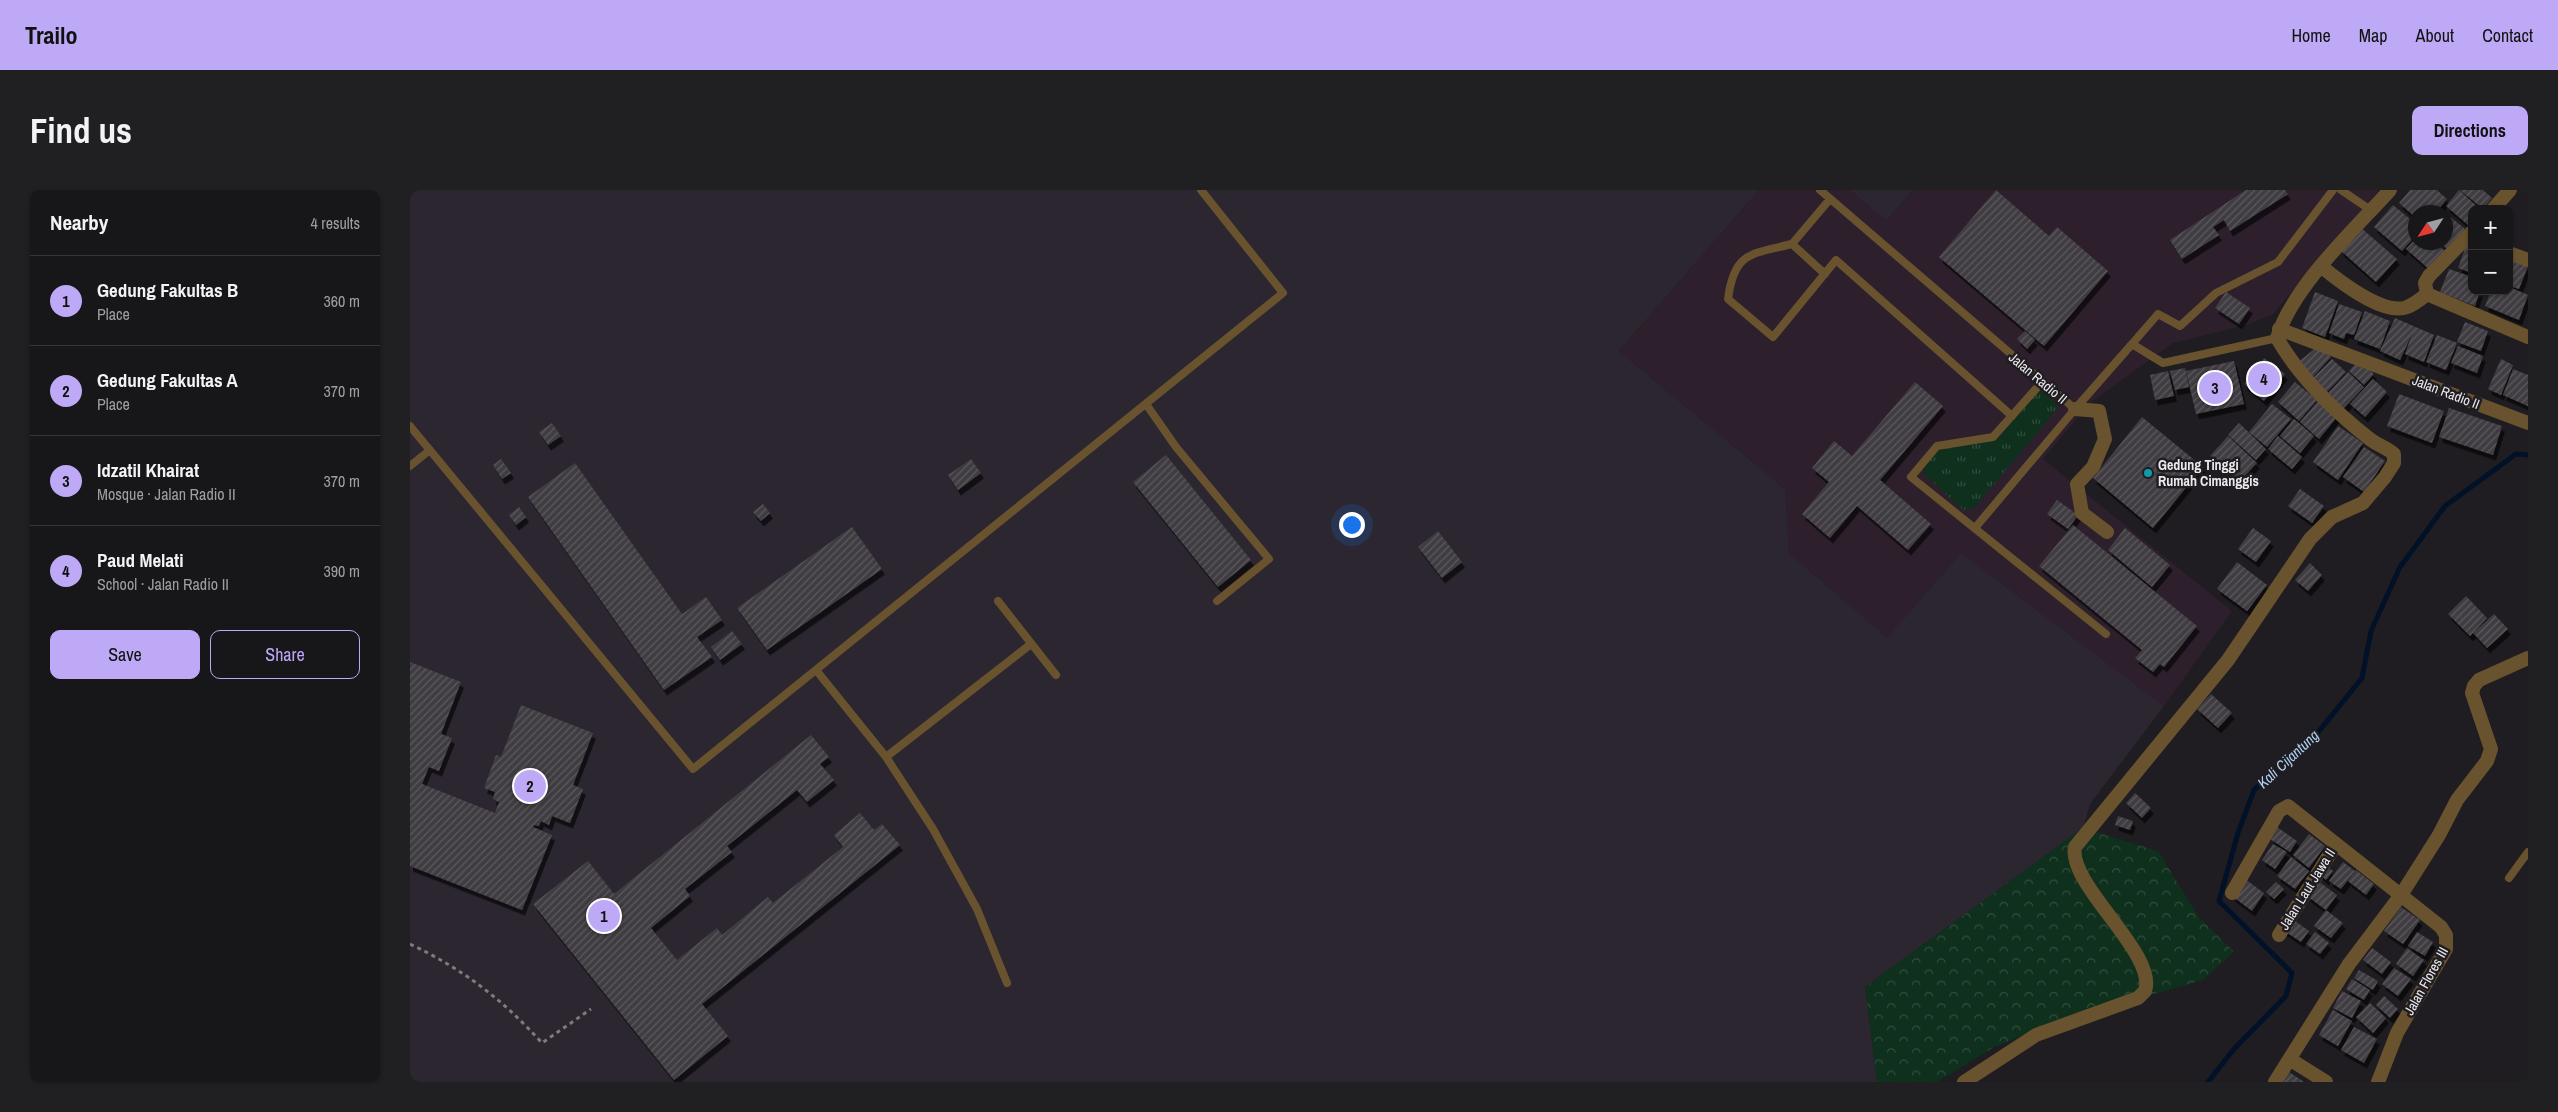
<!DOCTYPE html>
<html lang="en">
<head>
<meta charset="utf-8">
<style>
	:root { --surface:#171619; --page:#201f22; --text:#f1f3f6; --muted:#9e9fa2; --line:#363538; --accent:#bda9f5 }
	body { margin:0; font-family:"Archivo Narrow",sans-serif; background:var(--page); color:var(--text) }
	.controls { position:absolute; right:15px; top:15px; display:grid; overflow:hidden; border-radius:10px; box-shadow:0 1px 4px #0004 }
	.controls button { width:45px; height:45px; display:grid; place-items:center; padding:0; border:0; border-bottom:1px solid var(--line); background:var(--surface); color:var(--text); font:25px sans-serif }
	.compass { position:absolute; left:1998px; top:15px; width:45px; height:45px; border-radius:50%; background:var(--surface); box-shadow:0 1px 4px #0004; rotate:234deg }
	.you { position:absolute; left:941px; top:334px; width:18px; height:18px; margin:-12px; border:4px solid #fff; border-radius:50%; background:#1a73e8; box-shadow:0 0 0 8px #1a73e833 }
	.badge { display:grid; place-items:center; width:32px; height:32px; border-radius:50%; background:var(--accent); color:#111; font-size:16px; font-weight:700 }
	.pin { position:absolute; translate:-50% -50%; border:2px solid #fff; box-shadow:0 1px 5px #0006 }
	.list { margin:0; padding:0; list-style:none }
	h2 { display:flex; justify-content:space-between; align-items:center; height:65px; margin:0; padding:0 20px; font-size:21px }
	h2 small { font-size:16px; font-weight:400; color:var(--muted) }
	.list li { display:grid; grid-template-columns:32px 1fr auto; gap:15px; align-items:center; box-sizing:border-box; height:90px; padding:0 20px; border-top:1px solid var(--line) }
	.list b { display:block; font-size:19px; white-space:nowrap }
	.list p { margin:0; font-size:16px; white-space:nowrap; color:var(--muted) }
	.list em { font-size:16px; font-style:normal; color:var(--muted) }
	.actions { display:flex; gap:10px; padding:15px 20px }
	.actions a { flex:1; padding:11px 0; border:1px solid var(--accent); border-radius:10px; text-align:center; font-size:18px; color:var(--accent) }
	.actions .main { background:var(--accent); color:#111 }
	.map { position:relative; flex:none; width:2118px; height:892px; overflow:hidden; border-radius:10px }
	header { display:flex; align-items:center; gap:30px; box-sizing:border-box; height:70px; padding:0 25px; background:var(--accent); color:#111 }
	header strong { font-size:24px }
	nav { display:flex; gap:28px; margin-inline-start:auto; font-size:18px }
	.intro { display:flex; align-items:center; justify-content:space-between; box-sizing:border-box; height:120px; padding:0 30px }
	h1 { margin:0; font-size:35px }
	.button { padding:12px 22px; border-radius:10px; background:var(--accent); color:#111; font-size:18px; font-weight:700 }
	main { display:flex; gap:30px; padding:0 30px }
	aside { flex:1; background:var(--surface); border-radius:10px; box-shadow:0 1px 4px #0004 }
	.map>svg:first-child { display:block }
</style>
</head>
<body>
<header>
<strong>Trailo</strong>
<nav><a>Home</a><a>Map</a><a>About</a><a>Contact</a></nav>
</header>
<div class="intro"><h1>Find us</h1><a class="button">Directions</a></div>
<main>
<aside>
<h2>Nearby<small>4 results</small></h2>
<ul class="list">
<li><span class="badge">1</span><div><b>Gedung Fakultas B</b><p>Place</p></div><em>360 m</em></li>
<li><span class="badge">2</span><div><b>Gedung Fakultas A</b><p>Place</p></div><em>370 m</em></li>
<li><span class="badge">3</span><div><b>Idzatil Khairat</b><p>Mosque · Jalan Radio II</p></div><em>370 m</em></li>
<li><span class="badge">4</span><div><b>Paud Melati</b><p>School · Jalan Radio II</p></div><em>390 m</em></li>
</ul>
<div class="actions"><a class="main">Save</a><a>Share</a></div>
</aside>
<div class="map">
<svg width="2118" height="892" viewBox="0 0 2118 892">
	<defs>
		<pattern id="grass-tufts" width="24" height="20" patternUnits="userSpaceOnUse" patternTransform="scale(1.25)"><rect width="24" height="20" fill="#0e301d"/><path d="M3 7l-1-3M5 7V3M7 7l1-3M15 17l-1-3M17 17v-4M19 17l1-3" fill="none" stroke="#314e3e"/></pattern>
		<pattern id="forest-crowns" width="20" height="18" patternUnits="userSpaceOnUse" patternTransform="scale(1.25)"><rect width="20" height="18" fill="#0e301d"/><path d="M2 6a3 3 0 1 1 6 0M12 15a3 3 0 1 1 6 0" fill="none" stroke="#314e3e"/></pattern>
		<pattern id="building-hatch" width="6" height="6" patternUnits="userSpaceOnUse" patternTransform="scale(1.25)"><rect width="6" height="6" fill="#403d42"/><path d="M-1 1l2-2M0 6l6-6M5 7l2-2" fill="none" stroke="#5c595d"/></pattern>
		<filter id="shadow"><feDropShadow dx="3" dy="5.5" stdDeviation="0" flood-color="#0009"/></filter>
	</defs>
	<rect width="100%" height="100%" fill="#1f1d21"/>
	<!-- commercial -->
	<path fill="#2d202c" d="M 1349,0 L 1440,0 L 1476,31 L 1503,0 L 1969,0 L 1862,125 L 1839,134 L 1763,153 L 1680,213 L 1633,269 L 1822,421 L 1754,516 L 1551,363 L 1477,449 L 1379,363 L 1375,299 L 1209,161 Z"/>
	<!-- built -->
	<path fill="#2b262f" d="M 0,0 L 1349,0 L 1209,161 L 1375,299 L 1379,363 L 1477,448 L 1551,363 L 1754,516 L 1680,614 L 1673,638 L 1455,797 L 1467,892 L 0,892 Z
		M 1440,0 L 1503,0 L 1476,31 Z"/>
	<!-- grass -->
	<path fill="url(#grass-tufts)" d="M 1629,200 L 1645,212 L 1647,219 L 1564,318 L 1555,320 L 1550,317 L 1514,284 L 1514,275 L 1530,256 L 1581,251 Z"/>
	<!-- forest -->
	<path fill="url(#forest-crowns)" d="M 1673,638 L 1748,661 L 1788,726 L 1824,762 L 1793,790 L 1643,833 L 1584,857 L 1527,892 L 1467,892 L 1455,797 Z"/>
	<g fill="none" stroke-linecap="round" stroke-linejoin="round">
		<!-- stream -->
		<path stroke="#001128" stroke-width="5" d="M 1798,892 L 1824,859 L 1876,806 L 1882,783 L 1809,711 L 1828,643 L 1844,600 L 1901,551 L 1952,488 L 1961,441 L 1990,377 L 2035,316 L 2106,264 L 2118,265"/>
	</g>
	<!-- building -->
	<path fill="url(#building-hatch)" filter="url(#shadow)" d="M 1586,0 L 1639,46 L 1647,37 L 1698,81 L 1634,156 L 1529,67 Z
		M 1836,0 L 1875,0 L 1878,4 L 1820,41 L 1814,30 L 1803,37 L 1809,45 L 1772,69 L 1760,50 Z
		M 2000,0 L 2027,0 L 2037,9 L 2026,22 L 2006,22 L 2006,28 L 1989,13 Z
		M 2049,0 L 2070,19 L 2062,19 L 2062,30 L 2058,35 L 2036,16 Z
		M 2050,0 L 2073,0 L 2082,8 L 2073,19 Z
		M 1983,15 L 2006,34 L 2006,45 L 1992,61 L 1964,37 Z
		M 2032,20 L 2055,39 L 2038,60 L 2030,52 L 2036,52 L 2036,22 L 2030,22 Z
		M 1950,37 L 1987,69 L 1966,92 L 1930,60 Z
		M 2006,48 L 2006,52 L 2025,52 L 2036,62 L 2020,80 L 1996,59 Z
		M 2057,53 L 2062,55 L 2062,83 L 2048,78 Z
		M 2099,69 L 2118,76 L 2109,99 L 2099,96 Z
		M 2039,79 L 2062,87 L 2062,101 L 2070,101 L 2065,116 L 2030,102 Z
		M 2099,97 L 2118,105 L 2109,130 L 2075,116 L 2081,101 L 2099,101 Z
		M 1816,102 L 1840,118 L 1829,134 L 1805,118 Z
		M 1905,102 L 1928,111 L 1915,147 L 1892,138 Z
		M 1929,114 L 1952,122 L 1944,145 L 1936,143 L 1934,149 L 1919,143 Z
		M 1955,121 L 1980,131 L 1970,159 L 1944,149 Z
		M 1985,128 L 2024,145 L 2014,172 L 1995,164 L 2002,144 L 1990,170 L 1970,161 Z
		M 2055,132 L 2078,141 L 2071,161 L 2047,152 Z
		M 1615,141 L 1625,150 L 1617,159 L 1607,149 Z
		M 2027,145 L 2047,153 L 2036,180 L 2016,172 Z
		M 1908,156 L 1921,167 L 1902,188 L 1887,173 Z
		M 2048,156 L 2073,166 L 2067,183 L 2041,173 Z
		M 1854,168 L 1875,184 L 1854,211 L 1834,194 Z
		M 1922,169 L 1936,182 L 1917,202 L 1903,188 Z
		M 2091,169 L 2103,175 L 2091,205 L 2078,199 Z
		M 1949,170 L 1964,184 L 1954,195 L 1939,181 Z
		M 1824,171 L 1834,214 L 1786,224 L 1776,181 Z
		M 1775,178 L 1779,197 L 1765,200 L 1760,181 Z
		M 2103,179 L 2118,185 L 2118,216 L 2093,205 Z
		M 1758,181 L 1764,206 L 1745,210 L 1740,185 Z
		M 1938,182 L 1954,197 L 1933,219 L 1918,203 Z
		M 1963,189 L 1977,202 L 1955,227 L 1940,214 Z
		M 1505,192 L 1533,216 L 1470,290 L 1521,334 L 1498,360 L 1447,316 L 1420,348 L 1392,324 L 1419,292 L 1402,278 L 1424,251 L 1442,266 Z
		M 1885,192 L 1907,210 L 1889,231 L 1868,212 Z
		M 1989,204 L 2034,221 L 2022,253 L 1977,236 Z
		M 1908,211 L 1927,227 L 1909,249 L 1890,232 Z
		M 1862,214 L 1881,229 L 1857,257 L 1839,242 Z
		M 2039,218 L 2092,236 L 2083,265 L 2029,247 Z
		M 1732,227 L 1793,277 L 1743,338 L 1683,288 Z
		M 1884,229 L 1904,246 L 1890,263 L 1870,246 Z
		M 142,233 L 151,246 L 138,255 L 129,242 Z
		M 1829,233 L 1856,259 L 1846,270 L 1818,245 Z
		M 1928,236 L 1953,253 L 1928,290 L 1903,272 Z
		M 1818,246 L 1847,273 L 1829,292 L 1800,266 Z
		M 1868,246 L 1892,267 L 1882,279 L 1858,259 Z
		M 1954,257 L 1975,271 L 1954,302 L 1933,287 Z
		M 756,265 L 841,370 L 808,397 L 723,292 Z
		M 91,269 L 101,283 L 92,289 L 83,275 Z
		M 561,269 L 571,283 L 548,300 L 538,285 Z
		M 165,273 L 272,424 L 296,407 L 312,430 L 287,447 L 302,467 L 254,500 L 118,307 Z
		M 1890,299 L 1914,316 L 1902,333 L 1878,316 Z
		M 1647,310 L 1668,325 L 1658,339 L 1637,324 Z
		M 353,314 L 360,323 L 351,331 L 343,322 Z
		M 109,317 L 116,327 L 106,335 L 99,325 Z
		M 1663,335 L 1787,436 L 1754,477 L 1750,474 L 1743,482 L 1725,468 L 1732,460 L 1629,376 Z
		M 442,337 L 472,379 L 357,460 L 327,418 Z
		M 1715,338 L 1760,375 L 1742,397 L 1698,360 Z
		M 1843,338 L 1861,351 L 1846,372 L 1828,359 Z
		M 1028,341 L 1052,372 L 1032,388 L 1008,357 Z
		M 1827,372 L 1857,395 L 1837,421 L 1807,399 Z
		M 1900,373 L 1912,385 L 1898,401 L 1885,390 Z
		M 2056,406 L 2077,428 L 2060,446 L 2038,424 Z
		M 2084,424 L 2098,439 L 2077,458 L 2063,443 Z
		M 322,441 L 332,454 L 310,470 L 301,457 Z
		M 0,472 L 51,492 L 31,544 L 42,548 L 29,581 L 19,577 L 12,594 L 85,623 L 89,612 L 83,609 L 85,602 L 74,598 L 86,565 L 91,567 L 111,515 L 183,543 L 163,595 L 173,599 L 160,633 L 142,626 L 139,635 L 131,631 L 129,636 L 124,635 L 123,637 L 142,645 L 112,720 L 0,676 Z
		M 1801,504 L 1822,523 L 1808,538 L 1787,519 Z
		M 401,545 L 419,567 L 410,574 L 424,590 L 397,612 L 387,600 L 317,656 L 322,662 L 275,699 L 280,706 L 241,738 L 267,770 L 307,738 L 312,745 L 358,707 L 363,713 L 433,657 L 424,645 L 450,623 L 464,640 L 472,634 L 490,655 L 292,814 L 318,846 L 264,890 L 123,714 L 178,671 L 204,704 Z
		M 1725,603 L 1741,618 L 1732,628 L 1716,613 Z
		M 1708,626 L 1723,631 L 1720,640 L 1705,635 Z
		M 1867,637 L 1887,651 L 1880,662 L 1860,649 Z
		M 1899,644 L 1915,656 L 1899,678 L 1883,665 Z
		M 1863,654 L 1877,662 L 1865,679 L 1852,670 Z
		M 1881,667 L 1899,681 L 1885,699 L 1867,686 Z
		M 1933,672 L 1945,681 L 1931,699 L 1919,691 Z
		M 1915,675 L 1923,681 L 1916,690 L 1909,684 Z
		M 1946,680 L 1964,694 L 1956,705 L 1938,691 Z
		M 1835,689 L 1854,703 L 1842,721 L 1822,706 Z
		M 1908,691 L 1927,705 L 1916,720 L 1897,706 Z
		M 1866,692 L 1874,699 L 1864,709 L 1856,702 Z
		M 1991,717 L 2010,730 L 1993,754 L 1974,741 Z
		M 1916,720 L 1933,733 L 1921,748 L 1904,736 Z
		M 1881,728 L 1899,741 L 1891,752 L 1873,740 Z
		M 1905,742 L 1919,753 L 1910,764 L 1896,754 Z
		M 2007,742 L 2023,752 L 2015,766 L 1998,756 Z
		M 1962,758 L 1981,772 L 1972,784 L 1953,770 Z
		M 1997,758 L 2014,770 L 2003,786 L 1986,774 Z
		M 1984,778 L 2001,789 L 1988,806 L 1972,794 Z
		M 1949,780 L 1968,791 L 1963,800 L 1944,788 Z
		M 1942,789 L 1960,800 L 1954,810 L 1936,799 Z
		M 1932,801 L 1951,811 L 1942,828 L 1923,818 Z
		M 1974,806 L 1988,819 L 1980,828 L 1966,815 Z
		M 1960,813 L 1976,828 L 1963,843 L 1946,827 Z
		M 1923,820 L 1942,831 L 1928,856 L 1909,845 Z
		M 1944,837 L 1967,849 L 1954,873 L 1931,860 Z
		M 1879,882 L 1894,892 L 1873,892 Z"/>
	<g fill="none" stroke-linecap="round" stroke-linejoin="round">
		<!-- path -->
		<path stroke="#7d7b7e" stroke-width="3" stroke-dasharray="4 4" stroke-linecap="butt" d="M 0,754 C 54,780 91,808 132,853 L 181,819"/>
		<!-- service -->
		<path stroke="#69532f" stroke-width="8" d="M 1410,0 L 1665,219 L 1722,154 L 1753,173 L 1867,148
			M 1931,0 L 1962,21
			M 1382,54 L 1420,9
			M 1415,84 L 1382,54 C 1341,64 1324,62 1318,109 L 1363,147 L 1426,70 L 1602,226
			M 1722,154 L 1748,124 L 1770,136 L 1806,103 L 1868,72 L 1923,0
			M 1633,191 L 1583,247 L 1527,256 L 1501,287 L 1696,444
			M 736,214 L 766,257 L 859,369 L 807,411
			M 0,236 L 283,579 L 873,103 L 791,0
			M 0,276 L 20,260
			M 1565,338 L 1665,219
			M 588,411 L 646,485
			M 406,480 L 476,567 L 621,454
			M 476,567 L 523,639 L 567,719 L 597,793
			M 2099,688 L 2118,662"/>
		<!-- minor -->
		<path stroke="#69532f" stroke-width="14" d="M 2083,19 L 2100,0
			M 2062,42 L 2019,86 L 2015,93 L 2017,104 L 2118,147
			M 2099,63 L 2118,70
			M 1912,77 C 1929,91 1970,123 1994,118 C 2002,116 2011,109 2017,104
			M 1869,139 L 2118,233
			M 1665,219 L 1689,221 L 1695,249 L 1683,277 L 1667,294 L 1672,323 L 1697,342
			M 1822,703 L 1869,621 L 1878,616 L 2031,737 L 2036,745 L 2036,759 L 1987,843 L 1968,892
			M 1869,745 L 1926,654
			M 1881,870 L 1916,892
			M 1554,892 L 1626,845 L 1728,808 L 1735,801 C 1748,764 1657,694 1665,657 L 1818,470 L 1900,349 L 1922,327 L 1953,313 L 1975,287 L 1984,273 L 1984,264 C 1977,258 1968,255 1961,250 C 1924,221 1890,188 1867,148 C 1883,96 1944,40 1980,0
			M 1865,892 L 1939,774 L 1991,705 L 2029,645 L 2047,610 L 2077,571 L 2081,559 L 2062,503 L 2064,496 L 2069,490 L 2118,468"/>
	</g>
	<!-- markers -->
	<circle fill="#0f9aa8" stroke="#1f1d21" stroke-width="2" cx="1738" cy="283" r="5"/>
	<g text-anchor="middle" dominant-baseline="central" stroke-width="5" stroke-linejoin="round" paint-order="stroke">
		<!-- street labels -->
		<g font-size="14" fill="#ebe9ec" stroke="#1f1d21">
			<text transform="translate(1628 188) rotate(40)">Jalan Radio II</text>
			<text transform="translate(2036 202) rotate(21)">Jalan Radio II</text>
			<text transform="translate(1897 699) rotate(-58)">Jalan Laut Jawa II</text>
			<text transform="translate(2016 791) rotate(-61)">Jalan Flores III</text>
		</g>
		<!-- poi labels -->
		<g font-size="14" font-weight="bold" fill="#ebe9ec" stroke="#1f1d21" text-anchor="start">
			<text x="1748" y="275">Gedung Tinggi<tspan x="1748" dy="16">Rumah Cimanggis</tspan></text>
		</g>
		<!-- water labels -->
		<g font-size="15" font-style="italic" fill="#afd2f5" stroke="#1f1d21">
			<text transform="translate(1878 569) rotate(-43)">Kali Cijantung</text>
		</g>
	</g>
</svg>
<div class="controls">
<button>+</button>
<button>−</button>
</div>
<svg class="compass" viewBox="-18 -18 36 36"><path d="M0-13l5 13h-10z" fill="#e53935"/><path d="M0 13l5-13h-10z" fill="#9e9fa2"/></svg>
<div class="you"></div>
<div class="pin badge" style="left:194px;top:726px">1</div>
<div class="pin badge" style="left:120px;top:596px">2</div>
<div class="pin badge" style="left:1805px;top:198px">3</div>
<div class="pin badge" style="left:1854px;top:189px">4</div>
</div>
</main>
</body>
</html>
